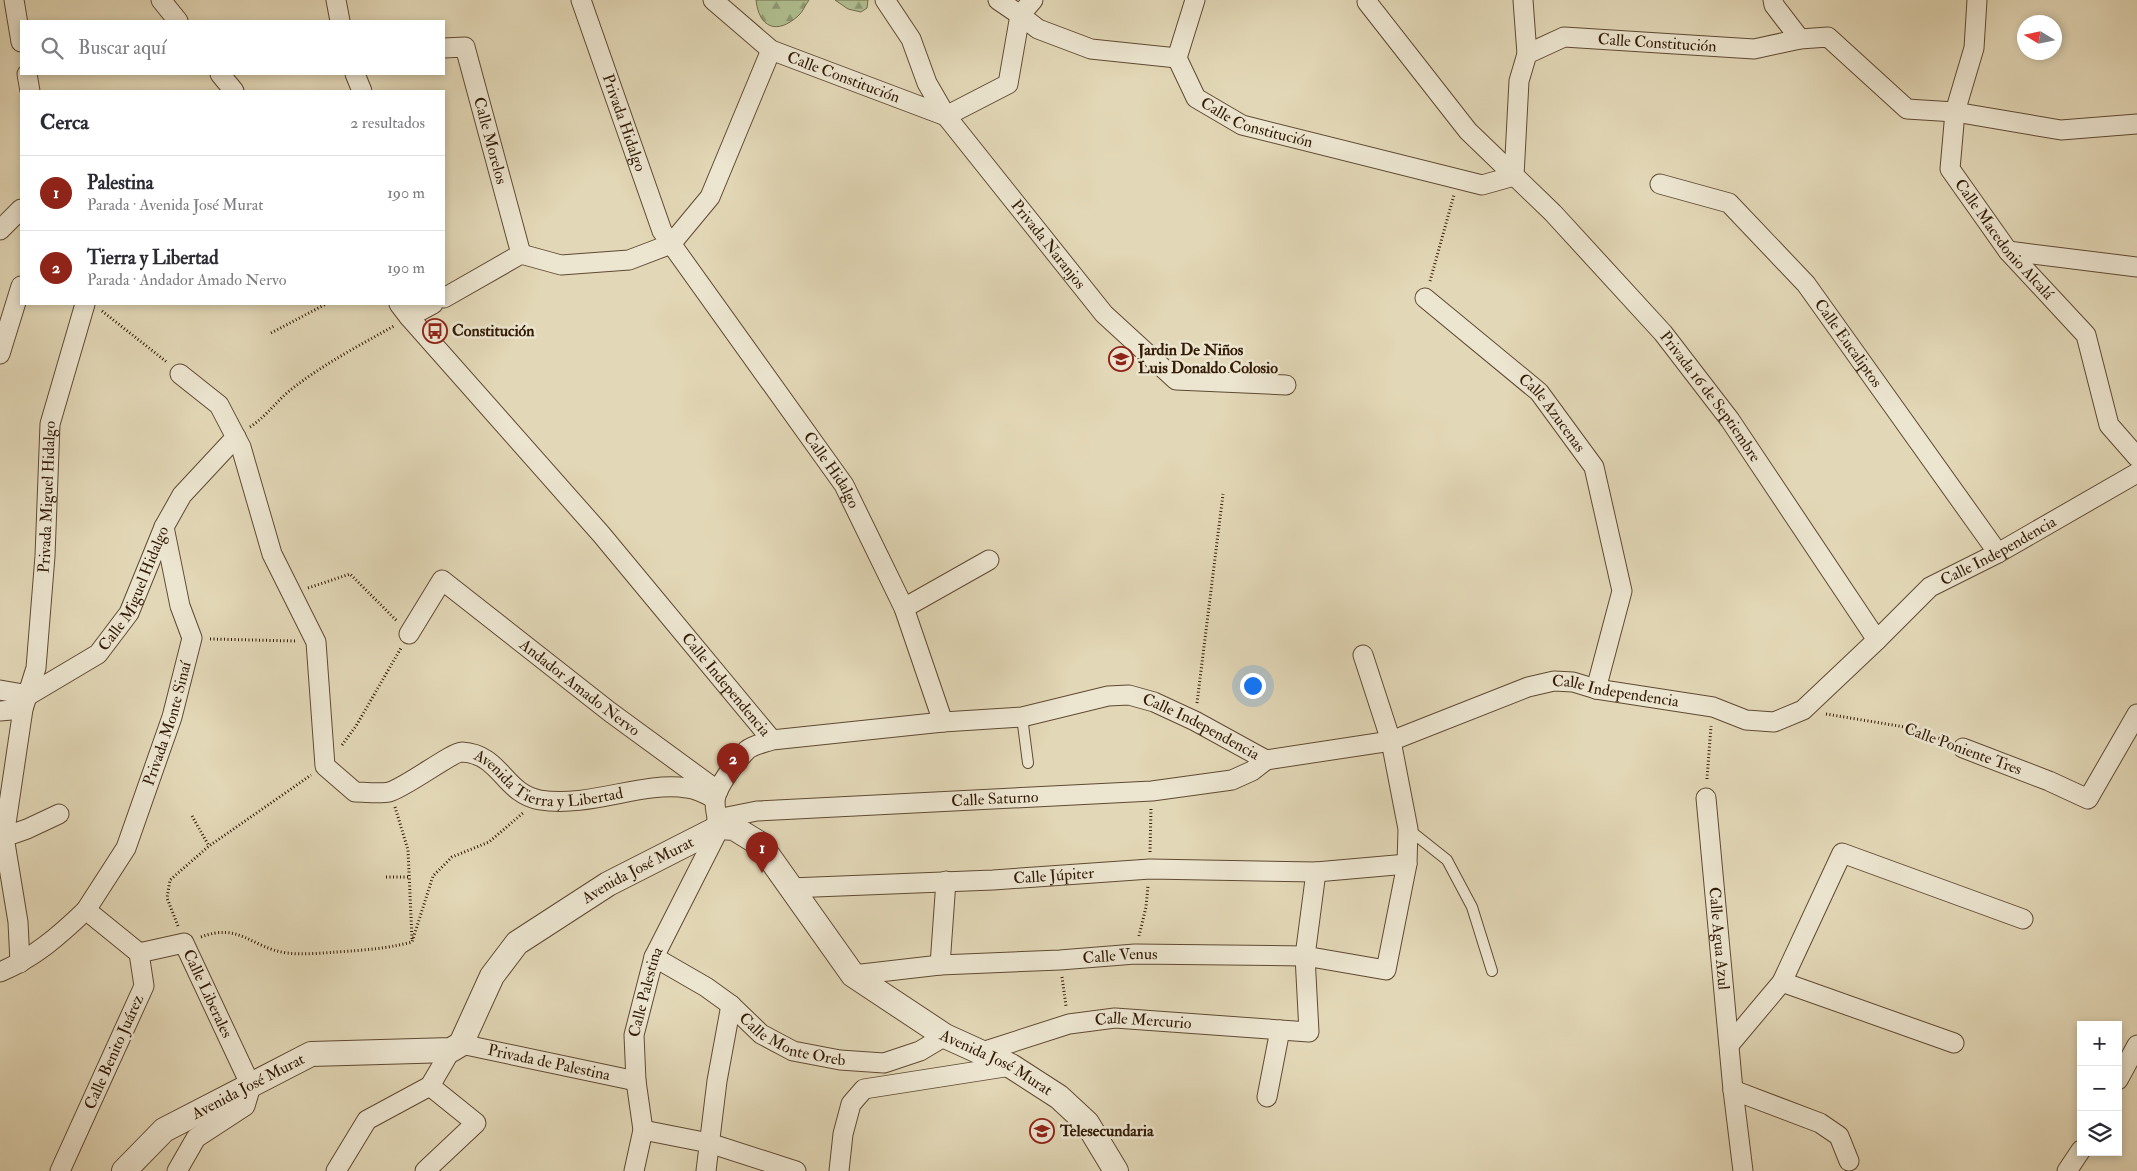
<!DOCTYPE html>
<html lang="es">
<head>
<meta charset="utf-8">
<style>
	:root { --surface:#fff; --page:#f7f7f7; --text:#2b2b33; --muted:#7c7c81; --line:#e1e1e2; --accent:#8f2418 }
	body { margin:0; font-family:"IM FELL Double Pica",serif; background:var(--page); color:var(--text) }
	.controls { position:absolute; right:15px; bottom:15px; display:grid; overflow:hidden; border-radius:0px; box-shadow:0 2px 8px #0003 }
	.controls button { width:45px; height:45px; display:grid; place-items:center; padding:0; border:0; border-bottom:1px solid var(--line); background:var(--surface); color:var(--text); font:25px sans-serif }
	.compass { position:absolute; left:2017px; top:15px; width:45px; height:45px; border-radius:50%; background:var(--surface); box-shadow:0 2px 8px #0003; rotate:280deg }
	.you { position:absolute; left:1252px; top:685px; width:18px; height:18px; margin:-12px; border:4px solid #fff; border-radius:50%; background:#1a73e8; box-shadow:0 0 0 8px #1a73e833 }
	.badge { display:grid; place-items:center; width:32px; height:32px; border-radius:50%; background:var(--accent); color:#fff; font-size:16px; font-weight:700 }
	.pin { position:absolute; translate:-50% -41px; filter:drop-shadow(0 1px 2px #0008) }
	.pin::after { content:''; position:absolute; top:26px; width:18px; height:15px; background:inherit; clip-path:polygon(0 0,100% 0,50% 100%) }
	.list { margin:0; padding:0; list-style:none }
	h2 { display:flex; justify-content:space-between; align-items:center; height:65px; margin:0; padding:0 20px; font-size:21px }
	h2 small { font-size:16px; font-weight:400; color:var(--muted) }
	.list li { display:grid; grid-template-columns:32px 1fr auto; gap:15px; align-items:center; box-sizing:border-box; height:75px; padding:0 20px; border-top:1px solid var(--line) }
	.list b { display:block; font-size:19px; white-space:nowrap }
	.list p { margin:0; font-size:16px; white-space:nowrap; color:var(--muted) }
	.list em { font-size:16px; font-style:normal; color:var(--muted) }
	.icon { flex:none; width:28px; height:28px; fill:none; stroke:currentColor; stroke-width:2; stroke-linecap:round; stroke-linejoin:round }
	.map { position:relative; flex:none; width:2137px; height:1171px; overflow:hidden }
	.search { position:absolute; background:var(--surface); box-shadow:0 2px 8px #0003; left:20px; top:20px; width:425px; height:55px; display:flex; align-items:center; gap:12px; box-sizing:border-box; padding:0 18px; border-radius:0px; color:var(--muted); font-size:19px }
	.panel { position:absolute; background:var(--surface); box-shadow:0 2px 8px #0003; left:20px; top:90px; width:425px; height:215px; border-radius:0px }
	.map>svg:first-child { display:block }
</style>
</head>
<body>
<div class="map">
<svg width="2137" height="1171" viewBox="0 0 2137 1171">
	<defs>
		<pattern id="forest-firs" width="22" height="20" patternUnits="userSpaceOnUse" patternTransform="scale(1.25)"><rect width="22" height="20" fill="#b0bf90"/><path d="M5 1l3.5 6h-7zM16 11l3.5 6h-7z" fill="#909a74"/></pattern>
	</defs>
	<rect width="100%" height="100%" fill="#e2d7b6"/>
	<filter id="stains"><feTurbulence type="fractalNoise" baseFrequency=".004" numOctaves="4"/><feColorMatrix values="0 0 0 0 .2 0 0 0 0 .09 0 0 0 0 .02 0 0 0 .5 -.17"/></filter>
	<radialGradient id="worn" r=".72"><stop offset=".6" stop-color="#630" stop-opacity="0"/><stop offset="1" stop-color="#630" stop-opacity=".3"/></radialGradient>
	<!-- forest -->
	<path fill="url(#forest-firs)" stroke="#726d4b" d="M 756,0 L 809,0 C 805,5 803,12 798,16 C 777,35 759,28 756,0 Z
		M 835,0 L 868,0 L 867,8 L 861,12 L 848,9 Z"/>
	<g fill="none" stroke-linecap="round" stroke-linejoin="round">
		<defs>
			<path id="service" d="M 1022,717 L 1028,763
				M 1408,829 L 1447,860 L 1472,907 L 1492,971"/>
			<g id="minor">
				<path d="M 14,0 L 21,42"/>
				<path d="M 161,0 L 178,21"/>
				<path d="M 336,0 L 340,21"/>
				<path id="s1" d="M 581,0 L 662,231 L 844,485 L 904,608 L 943,722"/>
				<path id="s2" d="M 713,0 L 771,50 L 946,116 L 1008,84 L 1020,15 L 1038,29 L 1091,49 L 1177,58 L 1196,98 L 1242,125 L 1482,185 L 1514,176 L 1519,81 L 1527,54 L 1564,37 L 1754,49 L 1800,39 L 1828,37 L 1907,109 L 1955,112 L 2061,130 L 2137,124"/>
				<path id="s3" d="M 885,0 L 911,39 L 927,83 L 946,116 L 1104,314 L 1176,380 L 1286,385"/>
				<path d="M 998,0 L 1020,15 L 1033,0"/>
				<path d="M 1523,0 L 1527,54"/>
				<path d="M 1773,0 L 1774,5 L 1800,39"/>
				<path id="s4" d="M 1977,0 L 1974,48 L 1955,112 L 1950,169 L 2008,251 L 2086,335 L 2109,425 L 2137,457"/>
				<path id="s5" d="M 1367,2 L 1468,131 L 1553,213 L 1663,333 L 1730,420 L 1877,640"/>
				<path id="s6" d="M 444,48 L 465,47 L 521,254"/>
				<path d="M 1177,58 L 1195,0"/>
				<path d="M 27,74 L 30,91"/>
				<path d="M 220,74 L 234,91"/>
				<path d="M 355,74 L 362,91"/>
				<path id="s7" d="M 1660,184 L 1729,203 L 1806,284 L 1998,553"/>
				<path d="M 0,230 L 21,209"/>
				<path d="M 2008,251 L 2137,267"/>
				<path d="M 444,298 L 521,254 L 561,265 L 629,260 L 671,244 L 710,197 L 771,50"/>
				<path id="s8" d="M 1425,298 L 1539,392 L 1594,467 L 1622,591 L 1596,689"/>
				<path id="s9" d="M 399,304 L 409,317 L 601,534 L 772,740"/>
				<path d="M 409,317 L 433,304"/>
				<path d="M 0,354 L 21,286"/>
				<path id="s10" d="M 180,374 L 219,405 L 241,447 L 272,554 L 316,642 L 325,766 L 355,792 C 366,792 379,794 389,792 C 405,788 452,752 462,752 C 501,754 504,794 540,800 C 590,808 642,781 687,788 C 698,789 706,794 715,799"/>
				<path d="M 904,608 L 989,560"/>
				<path id="s11" d="M 409,634 L 442,580 L 610,712 L 718,791"/>
				<path id="s12" d="M 0,690 L 29,695 L 98,654 L 129,613 L 164,527 L 182,495 L 236,437"/>
				<path d="M 0,711 L 23,709"/>
				<path d="M 1963,748 L 2049,781 L 2088,799 L 2137,714"/>
				<path id="s13" d="M 1706,798 L 1733,1090 L 1743,1171"/>
				<path id="s14" d="M 717,819 L 757,811 L 1152,791 L 1232,780 L 1252,771 L 1266,760"/>
				<path d="M 4,837 L 27,829 L 59,814"/>
				<path id="s15" d="M 790,888 L 993,880 L 1150,869 L 1316,872 L 1407,864"/>
				<path id="s16" d="M 86,910 L 126,848 L 172,717 L 192,638 L 180,606 L 164,527"/>
				<path id="s17" d="M 139,953 L 184,943 L 251,1086 L 245,1106 L 196,1138 L 177,1171"/>
				<path id="s18" d="M 654,957 L 706,987 L 731,1005 L 761,1034 L 793,1051 L 840,1060 L 884,1063 L 920,1051 L 945,1036"/>
				<path id="s19" d="M 20,963 L 18,922 L 4,837 L 23,709 L 36,668 L 45,556 L 50,424 L 85,304"/>
				<path d="M 940,965 L 946,881"/>
				<path d="M 0,972 C 34,958 60,935 86,910 L 139,953 L 144,986 L 60,1171"/>
				<path id="s20" d="M 853,975 L 940,965 L 1060,960 L 1135,954 L 1305,956 L 1386,970 L 1407,864 L 1408,829 L 1391,741 L 1363,655"/>
				<path d="M 1782,982 L 1954,1043"/>
				<path id="s21" d="M 461,1044 L 636,1081"/>
				<path d="M 1730,1044 L 1782,982 L 1842,853 L 2023,919"/>
				<path id="s22" d="M 982,1052 L 1069,1024 L 1115,1018 L 1309,1032 L 1305,956 L 1316,872"/>
				<path d="M 2118,1080 L 2137,1045"/>
				<path d="M 430,1086 L 451,1050"/>
				<path d="M 1733,1090 L 1820,1123 L 1839,1136 L 1849,1161"/>
				<path d="M 1267,1097 L 1280,1030"/>
				<path d="M 643,1130 L 709,1143 L 796,1171"/>
				<path d="M 336,1171 L 367,1120 L 430,1086"/>
				<path d="M 425,1171 L 476,1123 L 430,1086"/>
				<path id="s23" d="M 634,1171 L 643,1130 L 636,1081 L 634,1035 L 654,957 L 720,827 C 717,819 715,809 715,800 C 717,786 737,760 747,750 C 753,745 764,743 772,740 L 943,722 L 1022,717 L 1108,696 L 1129,695 L 1154,702 L 1195,721 L 1266,760 L 1391,741 L 1528,687 L 1554,681 L 1573,682 L 1596,689 L 1713,707 L 1746,720 L 1774,722 L 1803,710 L 1877,640 L 1930,587 L 1998,553 L 2137,473"/>
				<path d="M 706,1171 L 717,1081 L 731,1005"/>
				<path d="M 839,1171 L 843,1134 L 851,1104 L 864,1089 L 1011,1066"/>
				<path d="M 2067,1171 L 2081,1150"/>
			</g>
			<g id="tertiary">
				<path id="s24" d="M 124,1171 L 164,1130 L 311,1054 L 451,1050 L 461,1044 L 492,976 L 517,943 L 608,884 L 720,827 L 734,828 L 760,844 L 853,975 L 945,1036 L 1011,1066 L 1059,1097 L 1087,1123 L 1116,1171"/>
			</g>
		</defs>
		<!-- service casing -->
		<use href="#service" stroke="#5f4a32" stroke-width="12"/>
		<!-- minor casing -->
		<use href="#minor" stroke="#5f4a32" stroke-width="21"/>
		<!-- tertiary casing -->
		<use href="#tertiary" stroke="#5f4a32" stroke-width="26"/>
		<!-- path -->
		<path stroke="#331b06" stroke-width="3" stroke-dasharray="1 2.5" stroke-linecap="butt" d="M 1430,281 L 1454,195
			M 102,311 L 168,363
			M 271,333 L 326,304
			M 250,427 C 267,416 277,400 293,388 C 324,364 360,345 394,326
			M 308,588 L 350,574 L 397,621
			M 210,639 L 296,641
			M 1197,703 L 1223,494
			M 1826,714 L 1917,729 L 1948,742
			M 342,745 L 356,726 L 401,648
			M 1707,779 L 1711,726
			M 395,807 L 408,850 L 412,939
			M 192,816 L 209,846
			M 1150,852 L 1151,808
			M 386,877 L 409,877
			M 178,926 L 167,898 L 170,880 L 209,846 L 311,775
			M 1139,936 L 1146,907 L 1148,886
			M 201,937 C 240,922 251,948 287,953 C 303,955 321,953 337,952 C 364,950 385,949 412,942 L 433,876 L 452,857 L 489,842 L 523,813
			M 1062,977 L 1066,1006"/>
		<!-- service -->
		<use href="#service" stroke="#ece5d0" stroke-width="10"/>
		<!-- minor -->
		<use href="#minor" stroke="#ece5d0" stroke-width="19"/>
		<!-- tertiary -->
		<use href="#tertiary" stroke="#ece5d0" stroke-width="24"/>
	</g>
	<!-- icons -->
	<defs>
		<symbol id="bus-ring" viewBox="-11 -11 22 22"><circle r="9.5" fill="#ece5d0" stroke="#8f2418" stroke-width="1.5"/><path d="M-5-6H5V4H4V6H2V4H-2V6H-4V4H-5ZM-3.5-4V0h7V-4ZM-3.5 1.2v1.5H-2V1.2ZM2 1.2v1.5H3.5V1.2Z" fill="#8f2418"/></symbol>
		<symbol id="school-ring" viewBox="-11 -11 22 22"><circle r="9.5" fill="#ece5d0" stroke="#8f2418" stroke-width="1.5"/><path d="M0-5L7-2L0 1L-7-2ZM-4 1L0 2.5L4 1V4Q0 6-4 4Z" fill="#8f2418"/></symbol>
	</defs>
	<g fill-rule="evenodd">
		<use href="#bus-ring" x="421" y="317" width="28" height="28"/>
		<use href="#school-ring" x="1107" y="345" width="28" height="28"/>
		<use href="#school-ring" x="1028" y="1117" width="28" height="28"/>
	</g>
	<g text-anchor="middle" dominant-baseline="central" stroke-width="5" stroke-linejoin="round" paint-order="stroke">
		<!-- street labels -->
		<g font-size="16" fill="#331b06" stroke="#ece5d0">
			<text stroke="none"><textPath href="#s2" startOffset="1205">Calle Constitución</textPath></text>
			<text stroke="none"><textPath href="#s2" startOffset="154">Calle Constitución</textPath></text>
			<text stroke="none"><textPath href="#s2" startOffset="680">Calle Constitución</textPath></text>
			<text stroke="none"><textPath href="#s1" startOffset="130">Privada Hidalgo</textPath></text>
			<text stroke="none"><textPath href="#s6" startOffset="118">Calle Morelos</textPath></text>
			<text stroke="none"><textPath href="#s4" startOffset="261">Calle Macedonio Alcalá</textPath></text>
			<text stroke="none"><textPath href="#s3" startOffset="296">Privada Naranjos</textPath></text>
			<text stroke="none"><textPath href="#s7" startOffset="256">Calle Eucaliptos</textPath></text>
			<text stroke="none"><textPath href="#s5" startOffset="524">Privada 16 de Septiembre</textPath></text>
			<text stroke="none"><textPath href="#s8" startOffset="172">Calle Azucenas</textPath></text>
			<text stroke="none"><textPath href="#s1" startOffset="538">Calle Hidalgo</textPath></text>
			<text stroke="none"><textPath href="#s19" startOffset="471">Privada Miguel Hidalgo</textPath></text>
			<text stroke="none"><textPath href="#s23" startOffset="1802">Calle Independencia</textPath></text>
			<text stroke="none"><textPath href="#s12" startOffset="185">Calle Miguel Hidalgo</textPath></text>
			<text stroke="none"><textPath href="#s9" startOffset="502">Calle Independencia</textPath></text>
			<text stroke="none"><textPath href="#s11" startOffset="238">Andador Amado Nervo</textPath></text>
			<text stroke="none"><textPath href="#s23" startOffset="1354">Calle Independencia</textPath></text>
			<text stroke="none"><textPath href="#s16" startOffset="205">Privada Monte Sinaí</textPath></text>
			<text stroke="none"><textPath href="#s23" startOffset="918">Calle Independencia</textPath></text>
			<text transform="translate(1963 749) rotate(20)">Calle Poniente Tres</text>
			<text stroke="none"><textPath href="#s10" startOffset="684">Avenida Tierra y Libertad</textPath></text>
			<text stroke="none"><textPath href="#s14" startOffset="279">Calle Saturno</textPath></text>
			<text stroke="none"><textPath href="#s24" startOffset="632">Avenida José Murat</textPath></text>
			<text stroke="none"><textPath href="#s15" startOffset="264">Calle Júpiter</textPath></text>
			<text stroke="none"><textPath href="#s13" startOffset="141">Calle Agua Azul</textPath></text>
			<text stroke="none"><textPath href="#s20" startOffset="268">Calle Venus</textPath></text>
			<text stroke="none"><textPath href="#s23" startOffset="182">Calle Palestina</textPath></text>
			<text stroke="none"><textPath href="#s17" startOffset="102">Calle Liberales</textPath></text>
			<text stroke="none"><textPath href="#s22" startOffset="166">Calle Mercurio</textPath></text>
			<text stroke="none"><textPath href="#s18" startOffset="164">Calle Monte Oreb</textPath></text>
			<text transform="translate(114 1052) rotate(-66)">Calle Benito Juárez</text>
			<text stroke="none"><textPath href="#s21" startOffset="90">Privada de Palestina</textPath></text>
			<text stroke="none"><textPath href="#s24" startOffset="1098">Avenida José Murat</textPath></text>
			<text stroke="none"><textPath href="#s24" startOffset="152">Avenida José Murat</textPath></text>
		</g>
		<!-- poi labels -->
		<g font-size="16" font-weight="bold" fill="#331b06" stroke="#ece5d0" text-anchor="start">
			<text x="452" y="331">Constitución</text>
			<text x="1138" y="350">Jardin De Niños<tspan x="1138" dy="18">Luis Donaldo Colosio</tspan></text>
			<text x="1060" y="1131">Telesecundaria</text>
		</g>
	</g>
	<rect width="100%" height="100%" filter="url(#stains)"/>
	<rect width="100%" height="100%" fill="url(#worn)"/>
</svg>
<div class="controls">
<button>+</button>
<button>−</button>
<button><svg class="icon" aria-label="layers" viewBox="0 0 24 24"><path d="M12 4l9 5-9 5-9-5zM3 14l9 5 9-5"/></svg></button>
</div>
<svg class="compass" viewBox="-18 -18 36 36"><path d="M0-13l5 13h-10z" fill="#e53935"/><path d="M0 13l5-13h-10z" fill="#7c7c81"/></svg>
<div class="you"></div>
<div class="pin badge" style="left:762px;top:873px">1</div>
<div class="pin badge" style="left:733px;top:784px">2</div>
<div class="search"><svg class="icon" aria-label="search" viewBox="0 0 24 24"><circle cx="10" cy="10" r="6"/><path d="M15 15l6 6"/></svg>Buscar aquí</div>
<section class="panel">
<h2>Cerca<small>2 resultados</small></h2>
<ul class="list">
<li><span class="badge">1</span><div><b>Palestina</b><p>Parada · Avenida José Murat</p></div><em>190 m</em></li>
<li><span class="badge">2</span><div><b>Tierra y Libertad</b><p>Parada · Andador Amado Nervo</p></div><em>190 m</em></li>
</ul>
</section>
</div>
</body>
</html>
